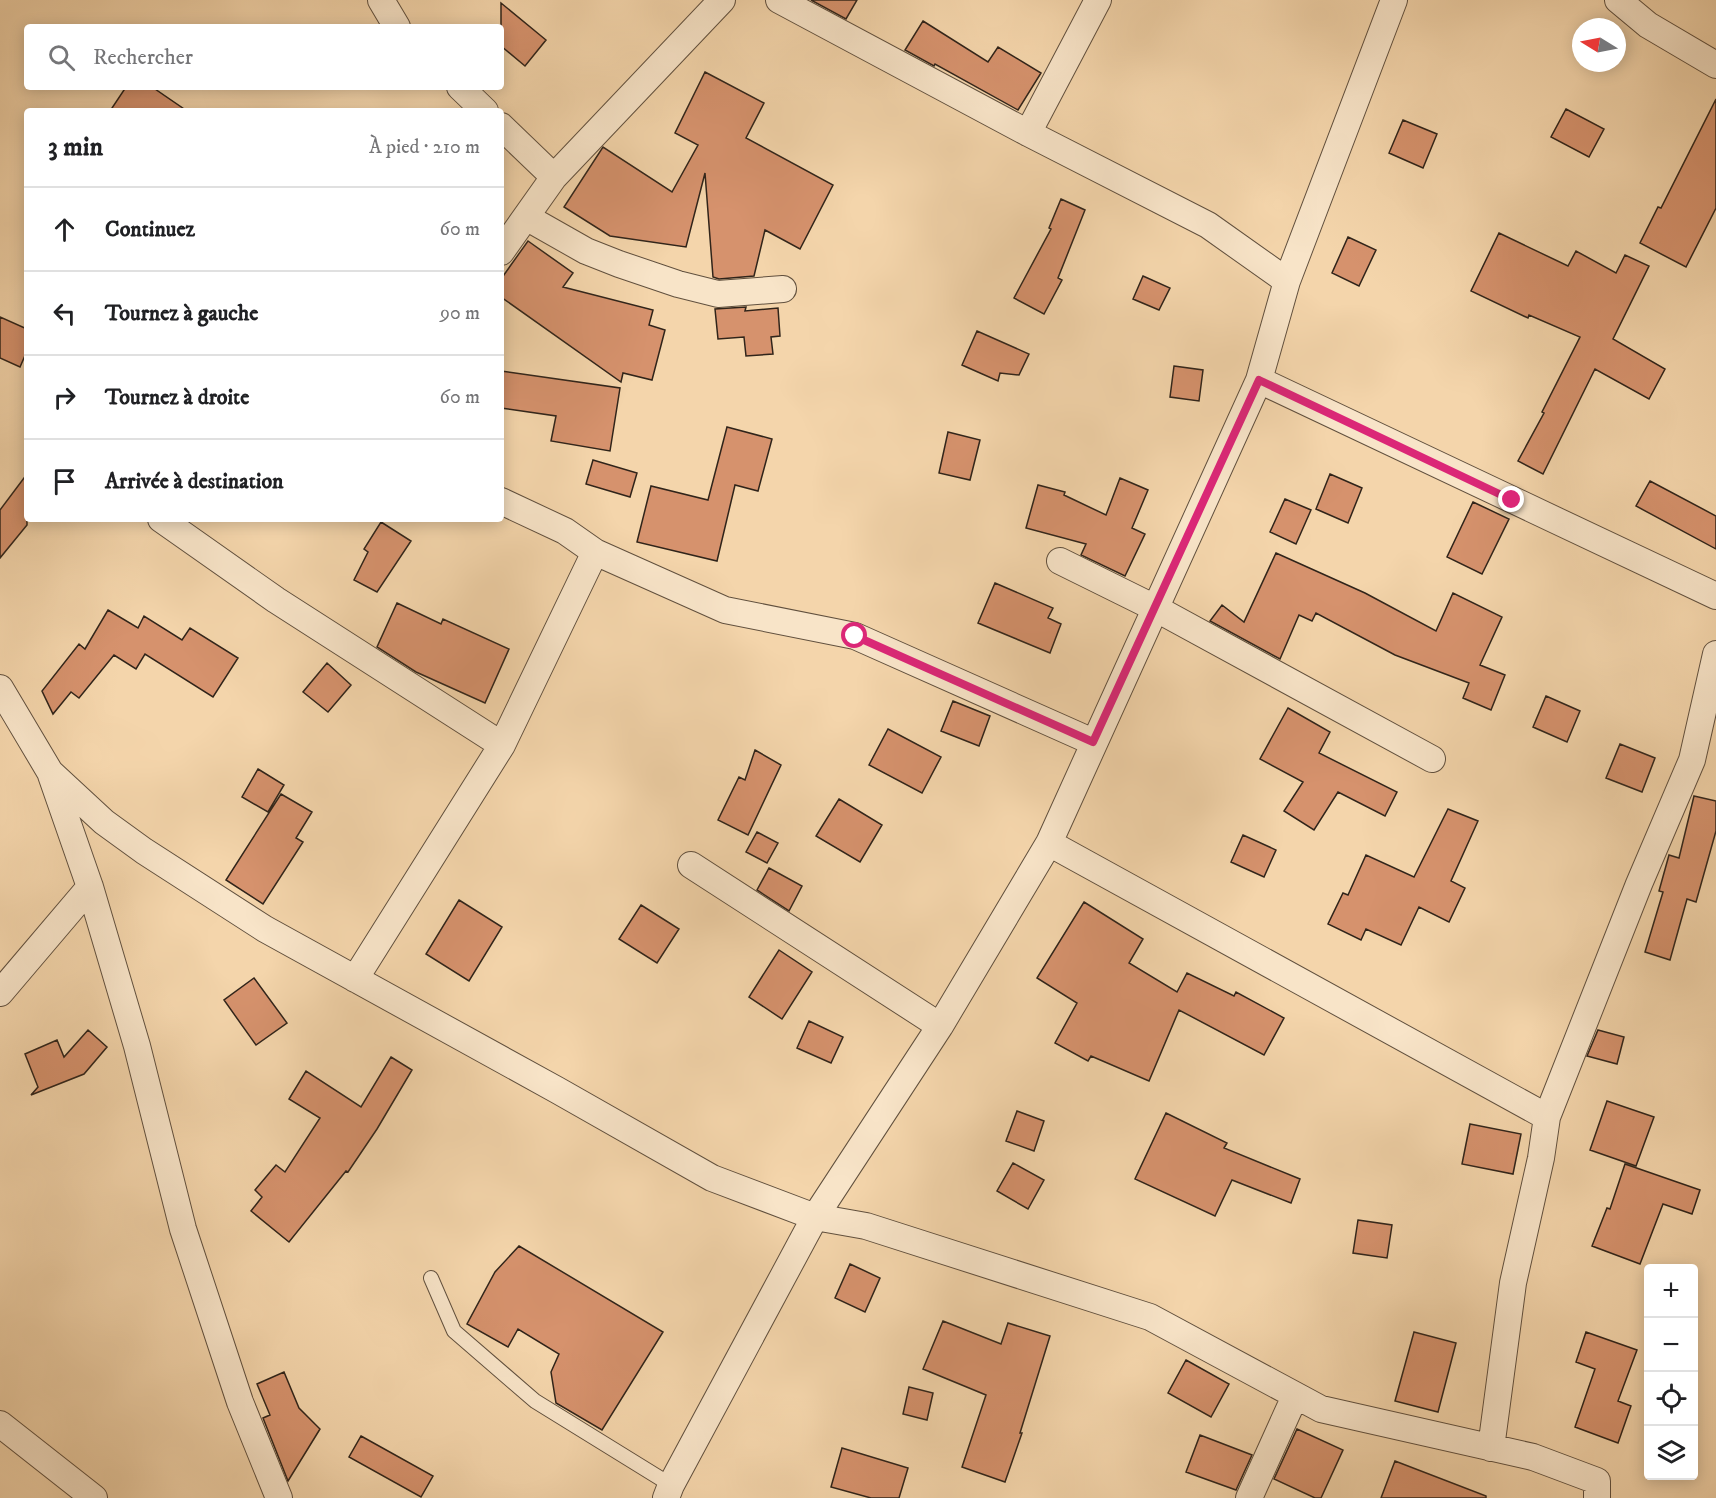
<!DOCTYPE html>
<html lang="fr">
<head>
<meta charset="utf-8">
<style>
	:root { --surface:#fff; --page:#f6f6f6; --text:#202124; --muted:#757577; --line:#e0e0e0 }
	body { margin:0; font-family:"IM FELL DW Pica",serif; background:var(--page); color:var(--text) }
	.controls { position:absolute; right:18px; bottom:18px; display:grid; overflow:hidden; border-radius:6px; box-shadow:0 3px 15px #0003 }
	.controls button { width:54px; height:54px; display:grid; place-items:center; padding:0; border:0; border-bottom:2px solid var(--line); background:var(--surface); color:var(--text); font:30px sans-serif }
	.compass { position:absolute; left:1572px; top:18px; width:54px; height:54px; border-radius:50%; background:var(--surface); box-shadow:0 3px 15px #0003; rotate:280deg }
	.stop { position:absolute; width:18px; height:18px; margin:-14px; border:4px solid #db2777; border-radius:50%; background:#fff }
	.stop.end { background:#db2777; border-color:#fff; box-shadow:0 2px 6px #0008 }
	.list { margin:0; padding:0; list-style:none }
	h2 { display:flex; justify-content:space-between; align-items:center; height:78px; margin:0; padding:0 24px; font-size:26px }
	h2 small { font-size:20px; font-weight:400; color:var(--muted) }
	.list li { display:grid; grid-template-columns:39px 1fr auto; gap:18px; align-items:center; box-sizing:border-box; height:84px; padding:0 24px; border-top:2px solid var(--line) }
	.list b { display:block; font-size:22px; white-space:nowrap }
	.list em { font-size:20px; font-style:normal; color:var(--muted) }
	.icon { flex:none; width:33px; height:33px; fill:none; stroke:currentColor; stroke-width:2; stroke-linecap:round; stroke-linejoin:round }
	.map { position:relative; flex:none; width:1716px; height:1498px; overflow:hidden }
	.search { position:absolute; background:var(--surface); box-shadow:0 3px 15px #0003; left:24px; top:24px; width:480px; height:66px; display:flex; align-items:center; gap:15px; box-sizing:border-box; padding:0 21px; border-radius:6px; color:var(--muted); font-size:22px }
	.panel { position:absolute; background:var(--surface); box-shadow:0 3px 15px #0003; left:24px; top:108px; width:480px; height:414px; border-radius:6px }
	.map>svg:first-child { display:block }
</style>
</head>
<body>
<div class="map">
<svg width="1716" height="1498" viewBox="0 0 1716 1498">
	<rect width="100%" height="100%" fill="#f4d5ab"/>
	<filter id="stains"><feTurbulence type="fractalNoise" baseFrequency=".00333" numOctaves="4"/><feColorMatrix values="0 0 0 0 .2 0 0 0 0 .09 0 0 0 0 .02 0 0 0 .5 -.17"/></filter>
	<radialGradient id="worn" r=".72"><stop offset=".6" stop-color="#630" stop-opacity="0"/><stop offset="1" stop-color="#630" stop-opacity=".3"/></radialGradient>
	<!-- building -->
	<path fill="#d6926d" stroke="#30241a" stroke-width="1.5" d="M 811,0 L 857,0 L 846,19 Z
		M 501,3 L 546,40 L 525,66 L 501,46 Z
		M 923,21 L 988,62 L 998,47 L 1041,73 L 1018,110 L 935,64 L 934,66 L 905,50 Z
		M 705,72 L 764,103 L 746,138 L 833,185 L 800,249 L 765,230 L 754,276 L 719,279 L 713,277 L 705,173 L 686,247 L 610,236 L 564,207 L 603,147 L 672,192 L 698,145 L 675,133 Z
		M 126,87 L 152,87 L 187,111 L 110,111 Z
		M 1716,99 L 1716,208 L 1686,267 L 1640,243 L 1658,207 L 1661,208 Z
		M 1566,109 L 1604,129 L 1589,157 L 1551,137 Z
		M 1403,120 L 1437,134 L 1423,168 L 1389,153 Z
		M 1061,199 L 1085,210 L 1058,278 L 1062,280 L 1044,314 L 1014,298 L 1051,229 L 1049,228 Z
		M 1499,233 L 1568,266 L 1576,251 L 1616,273 L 1625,255 L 1649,266 L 1613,339 L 1665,369 L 1649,399 L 1595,369 L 1543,474 L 1518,461 L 1544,413 L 1542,412 L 1580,337 L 1529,315 L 1528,318 L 1471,291 Z
		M 1348,237 L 1376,250 L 1359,286 L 1332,273 Z
		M 528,241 L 573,273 L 563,287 L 653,310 L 649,325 L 665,330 L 652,380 L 623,373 L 621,382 L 501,297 L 501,279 Z
		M 1143,276 L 1170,288 L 1159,310 L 1133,299 Z
		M 746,307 L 745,311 L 778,308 L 780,336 L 771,337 L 773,354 L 746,356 L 744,337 L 718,339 L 715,309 Z
		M 0,317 L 27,329 L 27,351 L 20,367 L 0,358 Z
		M 977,331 L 1029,354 L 1019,375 L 1000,373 L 998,381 L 962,365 Z
		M 1174,366 L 1203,370 L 1199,401 L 1170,397 Z
		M 501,371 L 620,388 L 610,451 L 551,441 L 556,416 L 501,408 Z
		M 727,427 L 772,439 L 758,491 L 735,485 L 717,561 L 637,542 L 651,486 L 708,500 Z
		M 948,432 L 980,440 L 970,480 L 939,473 Z
		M 593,460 L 637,473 L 630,497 L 586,484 Z
		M 27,474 L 27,525 L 0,558 L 0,510 Z
		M 1330,474 L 1362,488 L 1348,523 L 1316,509 Z
		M 1120,478 L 1148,490 L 1132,528 L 1145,534 L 1125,576 L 1081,555 L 1086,544 L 1026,528 L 1038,485 L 1065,492 L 1064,495 L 1106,515 Z
		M 1650,481 L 1716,516 L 1716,549 L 1636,506 Z
		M 1285,499 L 1311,510 L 1296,544 L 1270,532 Z
		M 1473,502 L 1509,519 L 1482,574 L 1447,557 Z
		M 381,522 L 411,541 L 377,592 L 354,580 L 368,552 L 364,549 Z
		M 1276,553 L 1365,593 L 1436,631 L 1453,593 L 1502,617 L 1480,665 L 1505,675 L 1491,710 L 1463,698 L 1469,683 L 1395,655 L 1316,613 L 1312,621 L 1299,615 L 1280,659 L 1210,621 L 1222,605 L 1244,622 Z
		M 995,583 L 1053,608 L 1048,618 L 1061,624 L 1050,653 L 978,623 Z
		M 397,603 L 441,624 L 443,619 L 509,649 L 485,703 L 416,672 L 377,647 Z
		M 108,610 L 138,628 L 144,616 L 182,640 L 190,628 L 238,658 L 213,697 L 145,654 L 136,669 L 114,655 L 79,698 L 71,692 L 53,714 L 42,691 L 79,644 L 85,649 Z
		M 327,663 L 351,685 L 328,712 L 303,692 Z
		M 1546,696 L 1580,711 L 1567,742 L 1533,727 Z
		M 953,701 L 990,716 L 979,746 L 941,731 Z
		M 1288,708 L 1330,732 L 1319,753 L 1397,792 L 1385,816 L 1338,792 L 1314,830 L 1284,811 L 1303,782 L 1260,759 Z
		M 888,729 L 941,757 L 922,793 L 869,765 Z
		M 1620,744 L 1655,758 L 1642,792 L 1606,778 Z
		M 755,750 L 781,765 L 748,835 L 718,820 L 739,777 L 745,780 Z
		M 258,769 L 284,785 L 268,812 L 242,797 Z
		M 281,794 L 312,812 L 296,838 L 303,842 L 263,904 L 226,880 Z
		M 1694,796 L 1716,801 L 1716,831 L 1696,902 L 1687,899 L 1670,960 L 1645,952 L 1663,892 L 1659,891 L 1669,855 L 1679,858 Z
		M 839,799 L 882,825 L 860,862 L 816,836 Z
		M 1448,809 L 1478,821 L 1451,881 L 1465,888 L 1449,922 L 1419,907 L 1401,945 L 1366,929 L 1361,940 L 1328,924 L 1343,893 L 1348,895 L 1366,855 L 1414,877 Z
		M 757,832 L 778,843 L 767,863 L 746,852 Z
		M 1243,835 L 1276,850 L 1264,877 L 1231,862 Z
		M 769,868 L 802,886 L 789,911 L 757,890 Z
		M 459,900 L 502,927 L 469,981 L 426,954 Z
		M 1084,902 L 1143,939 L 1129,963 L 1177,992 L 1187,973 L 1234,996 L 1236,992 L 1284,1018 L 1264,1055 L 1179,1010 L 1149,1081 L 1091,1056 L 1088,1061 L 1055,1043 L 1077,1003 L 1037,978 Z
		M 641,905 L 679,929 L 657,963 L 619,939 Z
		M 779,950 L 812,972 L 782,1019 L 749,997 Z
		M 254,978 L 287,1023 L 256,1045 L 224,1000 Z
		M 809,1021 L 843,1037 L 831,1063 L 797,1048 Z
		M 88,1030 L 107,1047 L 84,1074 L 31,1095 L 38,1087 L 25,1054 L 57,1040 L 64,1057 Z
		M 1598,1030 L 1624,1037 L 1617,1064 L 1587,1056 Z
		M 391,1057 L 412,1070 L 377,1129 L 348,1172 L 346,1171 L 289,1242 L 251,1211 L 262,1197 L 255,1190 L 276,1165 L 285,1172 L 320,1118 L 289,1099 L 306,1071 L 361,1107 Z
		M 1607,1101 L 1654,1117 L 1636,1166 L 1590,1150 Z
		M 1017,1111 L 1044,1121 L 1034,1151 L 1006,1141 Z
		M 1166,1113 L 1227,1143 L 1224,1148 L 1300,1179 L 1291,1203 L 1232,1180 L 1215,1216 L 1135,1179 Z
		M 1470,1124 L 1521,1134 L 1513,1174 L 1462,1164 Z
		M 1013,1163 L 1044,1180 L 1028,1209 L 997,1191 Z
		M 1625,1164 L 1700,1190 L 1692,1214 L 1663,1204 L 1640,1264 L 1592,1246 L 1607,1208 L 1610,1209 Z
		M 1358,1220 L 1392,1225 L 1387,1258 L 1353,1253 Z
		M 519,1246 L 663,1332 L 602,1430 L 556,1403 L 551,1372 L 559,1354 L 518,1329 L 508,1347 L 467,1324 L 495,1272 Z
		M 850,1264 L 880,1278 L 865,1312 L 835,1298 Z
		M 943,1321 L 1001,1344 L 1008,1323 L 1050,1336 L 1020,1433 L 1022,1433 L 1005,1482 L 962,1467 L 986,1395 L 923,1369 Z
		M 1414,1332 L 1456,1343 L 1438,1412 L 1395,1401 Z
		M 1586,1332 L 1637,1350 L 1618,1401 L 1631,1406 L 1618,1443 L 1575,1427 L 1595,1369 L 1576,1362 Z
		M 1186,1360 L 1229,1384 L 1211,1417 L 1168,1393 Z
		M 284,1372 L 299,1408 L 320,1429 L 288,1481 L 263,1418 L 270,1415 L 257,1384 Z
		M 909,1387 L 933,1393 L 927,1420 L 903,1414 Z
		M 1297,1429 L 1343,1450 L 1321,1498 L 1315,1498 L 1274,1479 Z
		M 1200,1435 L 1252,1455 L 1236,1490 L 1186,1472 Z
		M 361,1436 L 433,1476 L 421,1497 L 349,1457 Z
		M 842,1448 L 908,1468 L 899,1498 L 871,1498 L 831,1487 Z
		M 1395,1461 L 1486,1496 L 1486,1498 L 1381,1498 Z"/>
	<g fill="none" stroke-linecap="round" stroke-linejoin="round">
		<defs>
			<path id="lane" d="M 431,1278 L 454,1331 L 535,1401 L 671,1485"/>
			<path id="street" d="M 381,0 L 397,27
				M 779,0 L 1028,133 L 1208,225 L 1287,281
				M 1618,0 L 1648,25 L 1716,65
				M 460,87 L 485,111
				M 501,126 L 554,177
				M 1028,133 L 1098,0
				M 526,217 L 586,251 L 619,264 L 678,284 L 718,294 L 783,289
				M 501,252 L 554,177 L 722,0
				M 1259,380 L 1716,596
				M 501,501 L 565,531 L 595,552 L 725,610 L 855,636 L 1093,742
				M 161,519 L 276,600 L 502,745
				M 1060,561 L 1155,608 L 1432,759
				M 0,688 L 50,772 L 104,822 L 144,851 L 265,929 L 557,1090 L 712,1178 L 815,1217 L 866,1226 L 1150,1317 L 1321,1409 L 1533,1457 L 1597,1481 L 1597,1498
				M 51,775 L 90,887 L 137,1046 L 183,1229 L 240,1402 L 279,1498
				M 1049,843 L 1547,1117
				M 691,865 L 940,1026
				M 355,979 L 502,745 L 595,552
				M 0,993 L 90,887
				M 0,1424 L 94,1498
				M 1491,1448 L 1513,1283 L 1541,1158 L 1547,1117 L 1639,884 L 1692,760 L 1716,654
				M 666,1498 L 671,1485 L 815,1217 L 940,1026 L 1049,843 L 1259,380 L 1287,281 L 1394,0
				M 1249,1498 L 1295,1396"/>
		</defs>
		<!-- lane casing -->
		<use href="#lane" stroke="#61503e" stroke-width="16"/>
		<!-- street casing -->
		<use href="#street" stroke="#61503e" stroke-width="28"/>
		<!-- lane -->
		<use href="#lane" stroke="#f8e4c8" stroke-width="14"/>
		<!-- street -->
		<use href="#street" stroke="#f8e4c8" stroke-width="26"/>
	</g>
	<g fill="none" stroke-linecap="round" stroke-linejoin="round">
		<!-- route -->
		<path stroke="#db2777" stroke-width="8" d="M 855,636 L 1093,742 L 1259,380 L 1512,500"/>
	</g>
	<rect width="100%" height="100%" filter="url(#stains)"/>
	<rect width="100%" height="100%" fill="url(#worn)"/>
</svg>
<div class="controls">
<button>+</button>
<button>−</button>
<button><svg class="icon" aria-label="locate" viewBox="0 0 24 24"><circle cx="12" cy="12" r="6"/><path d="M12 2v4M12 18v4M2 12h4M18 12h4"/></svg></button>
<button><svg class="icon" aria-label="layers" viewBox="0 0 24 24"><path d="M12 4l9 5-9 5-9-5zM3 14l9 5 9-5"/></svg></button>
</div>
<svg class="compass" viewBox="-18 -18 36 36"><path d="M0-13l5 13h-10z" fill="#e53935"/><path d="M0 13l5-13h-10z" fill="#757577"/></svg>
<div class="stop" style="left:855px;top:636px"></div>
<div class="stop end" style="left:1512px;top:500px"></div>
<div class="search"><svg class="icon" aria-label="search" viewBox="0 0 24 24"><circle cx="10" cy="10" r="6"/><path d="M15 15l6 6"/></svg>Rechercher</div>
<section class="panel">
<h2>3 min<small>À pied · 210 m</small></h2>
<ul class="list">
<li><svg class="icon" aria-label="ahead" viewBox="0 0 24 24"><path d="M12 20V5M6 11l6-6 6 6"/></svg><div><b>Continuez</b></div><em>60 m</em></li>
<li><svg class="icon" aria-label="left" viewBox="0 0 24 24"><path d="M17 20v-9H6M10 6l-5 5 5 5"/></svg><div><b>Tournez à gauche</b></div><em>90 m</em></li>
<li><svg class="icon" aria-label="right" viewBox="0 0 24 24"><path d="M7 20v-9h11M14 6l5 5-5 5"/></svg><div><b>Tournez à droite</b></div><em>60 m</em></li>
<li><svg class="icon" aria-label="arrive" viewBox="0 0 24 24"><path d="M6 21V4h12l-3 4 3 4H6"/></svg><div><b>Arrivée à destination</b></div></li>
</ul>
</section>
</div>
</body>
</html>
